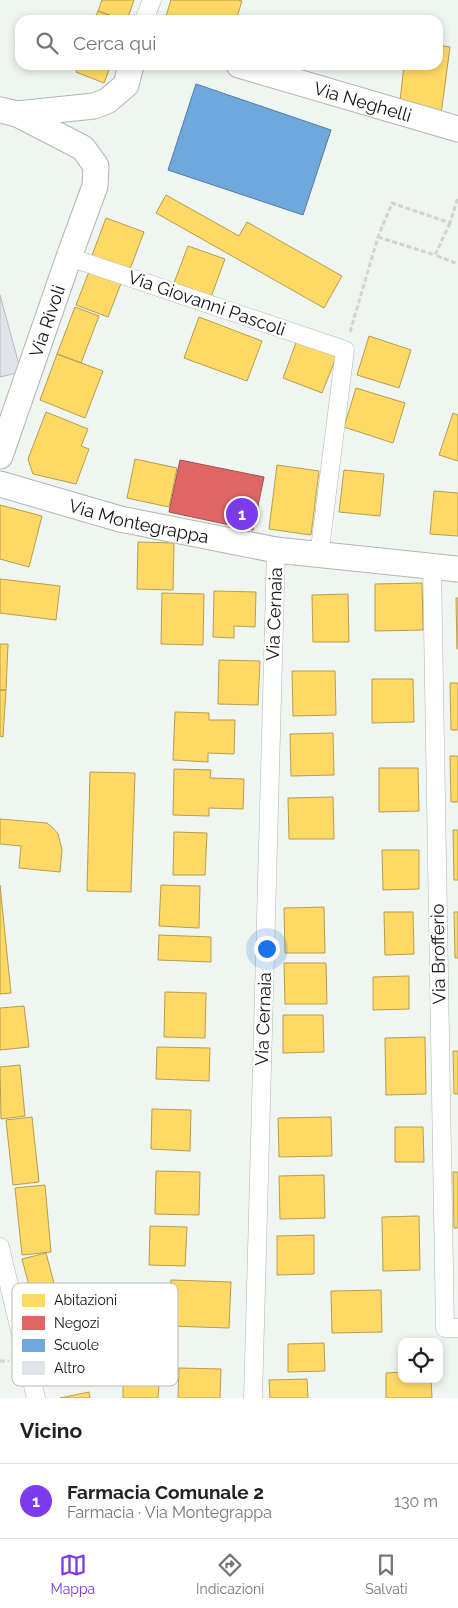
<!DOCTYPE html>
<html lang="it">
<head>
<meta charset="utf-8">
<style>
	:root { --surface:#fff; --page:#f6f6f6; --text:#222; --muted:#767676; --line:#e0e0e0; --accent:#7c3aed }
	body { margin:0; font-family:Raleway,sans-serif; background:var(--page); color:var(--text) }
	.controls { position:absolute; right:15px; bottom:15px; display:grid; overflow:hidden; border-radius:10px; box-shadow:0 2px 8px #0003 }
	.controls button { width:45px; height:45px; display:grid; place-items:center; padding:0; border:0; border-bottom:1px solid var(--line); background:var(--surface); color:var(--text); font:25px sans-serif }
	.you { position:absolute; left:266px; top:948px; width:18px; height:18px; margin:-12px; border:4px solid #fff; border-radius:50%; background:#1a73e8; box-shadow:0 0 0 8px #1a73e833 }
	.badge { display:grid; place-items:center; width:32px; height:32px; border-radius:50%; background:var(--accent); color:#fff; font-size:16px; font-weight:700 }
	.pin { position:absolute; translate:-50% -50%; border:2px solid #fff; box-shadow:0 1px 5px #0006 }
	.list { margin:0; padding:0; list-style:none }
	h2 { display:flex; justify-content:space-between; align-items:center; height:65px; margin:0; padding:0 20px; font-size:21px }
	h2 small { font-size:16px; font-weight:400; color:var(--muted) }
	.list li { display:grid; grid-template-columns:32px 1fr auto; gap:15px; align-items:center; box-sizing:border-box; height:75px; padding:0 20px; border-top:1px solid var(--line) }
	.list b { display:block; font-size:19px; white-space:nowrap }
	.list p { margin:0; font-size:16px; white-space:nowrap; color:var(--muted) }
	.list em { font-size:16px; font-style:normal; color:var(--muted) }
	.icon { flex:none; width:28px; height:28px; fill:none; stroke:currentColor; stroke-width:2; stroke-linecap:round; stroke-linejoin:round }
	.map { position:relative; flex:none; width:458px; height:1398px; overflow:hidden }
	.search { position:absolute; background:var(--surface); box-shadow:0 2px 8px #0003; left:15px; right:15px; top:15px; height:55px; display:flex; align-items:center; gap:12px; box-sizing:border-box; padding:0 18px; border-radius:15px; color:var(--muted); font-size:19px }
	.sheet { height:140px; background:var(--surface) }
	nav { display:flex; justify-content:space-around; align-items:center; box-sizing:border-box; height:70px; border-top:1px solid var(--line); background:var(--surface); font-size:14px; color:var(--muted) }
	nav a { display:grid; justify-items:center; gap:2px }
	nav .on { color:var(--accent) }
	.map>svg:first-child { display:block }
</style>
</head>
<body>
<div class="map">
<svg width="458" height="1398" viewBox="0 0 458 1398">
	<rect width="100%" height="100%" fill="#eff5f0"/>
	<!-- homes -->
	<path fill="#ffd966" stroke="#b89e4d" d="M 102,0 L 134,0 L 127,20 L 123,20 L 98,11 Z
		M 171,0 L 238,0 L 242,1 L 236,20 L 192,20 L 166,16 Z
		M 98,11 L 123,20 L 94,20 Z
		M 438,45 L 450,47 L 441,114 L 400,101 L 404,65 L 438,65 Z
		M 78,65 L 111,65 L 104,83 L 76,72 Z
		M 166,195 L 239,236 L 247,222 L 342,276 L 324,308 L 156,213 Z
		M 106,218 L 144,232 L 129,272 L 91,258 Z
		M 188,246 L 225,259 L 211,297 L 174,283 Z
		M 90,269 L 122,281 L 108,317 L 76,305 Z
		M 75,307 L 99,316 L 81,363 L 57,354 Z
		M 199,317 L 262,341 L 247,381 L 184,358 Z
		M 369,336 L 411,350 L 399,388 L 357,375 Z
		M 297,340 L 337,355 L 322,393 L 283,378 Z
		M 57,354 L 103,371 L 85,418 L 40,400 Z
		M 356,388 L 405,403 L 393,443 L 344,427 Z
		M 46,412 L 88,429 L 81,446 L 89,449 L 76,484 L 33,474 L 28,459 Z
		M 453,413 L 458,415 L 458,461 L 439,455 Z
		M 135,459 L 177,468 L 169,507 L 127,498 Z
		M 277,465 L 319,471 L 311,535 L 269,529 Z
		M 344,470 L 384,474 L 380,516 L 339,512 Z
		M 434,491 L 458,493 L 458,536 L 430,534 Z
		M 0,505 L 42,516 L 29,567 L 0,559 Z
		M 138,542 L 174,543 L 173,590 L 137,589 Z
		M 0,579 L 60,586 L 56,620 L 0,613 Z
		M 422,583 L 423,630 L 375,631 L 375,584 Z
		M 214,591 L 256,592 L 255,627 L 234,626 L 234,638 L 213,637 Z
		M 162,593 L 204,594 L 203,645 L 161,644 Z
		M 348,594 L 349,642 L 313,642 L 312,595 Z
		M 456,598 L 458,598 L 458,649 L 457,649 Z
		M 0,644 L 8,644 L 6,690 L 0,690 Z
		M 219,660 L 260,661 L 258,705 L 218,704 Z
		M 292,671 L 335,671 L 336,715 L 293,716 Z
		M 372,679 L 413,679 L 414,722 L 372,723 Z
		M 450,683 L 458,683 L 458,730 L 451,730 Z
		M 0,690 L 6,690 L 3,737 L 0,736 Z
		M 175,712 L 209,713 L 209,720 L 235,720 L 234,754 L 208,753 L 208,762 L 173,760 Z
		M 333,733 L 334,775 L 291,776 L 290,734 Z
		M 450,756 L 458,756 L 458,802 L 451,802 Z
		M 379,768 L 418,768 L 419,811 L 379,812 Z
		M 174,769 L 211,770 L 210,778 L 244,779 L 243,809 L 209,808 L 209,816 L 173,815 Z
		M 90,772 L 135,773 L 131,892 L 87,891 Z
		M 333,797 L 334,839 L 289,839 L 288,798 Z
		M 0,819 L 47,823 L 53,828 L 58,834 L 62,850 L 60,872 L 19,868 L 21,846 L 0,844 Z
		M 453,830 L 458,830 L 458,880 L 454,880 Z
		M 174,832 L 207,833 L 205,875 L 173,875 Z
		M 382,850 L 419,850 L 419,889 L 383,890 Z
		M 0,885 L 11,993 L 0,994 Z
		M 161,885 L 200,886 L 199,928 L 159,926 Z
		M 324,907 L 325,953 L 285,953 L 284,908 Z
		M 384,912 L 413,912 L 414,954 L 385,955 Z
		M 454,912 L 458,912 L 458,958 L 455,958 Z
		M 159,935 L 211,937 L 211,962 L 158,960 Z
		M 284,963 L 326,963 L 327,1004 L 285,1004 Z
		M 409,976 L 409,1009 L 373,1010 L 373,977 Z
		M 165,992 L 206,993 L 205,1038 L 164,1037 Z
		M 24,1006 L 29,1047 L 0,1050 L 0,1008 Z
		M 283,1015 L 323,1015 L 324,1052 L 283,1053 Z
		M 425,1037 L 426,1094 L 386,1095 L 385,1038 Z
		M 157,1047 L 210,1048 L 209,1081 L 156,1079 Z
		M 453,1051 L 458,1051 L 458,1094 L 454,1094 Z
		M 20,1065 L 25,1116 L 1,1119 L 0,1067 Z
		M 152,1109 L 191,1110 L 190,1151 L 151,1149 Z
		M 32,1117 L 39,1182 L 13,1185 L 6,1120 Z
		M 331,1117 L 332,1156 L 279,1157 L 278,1118 Z
		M 395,1127 L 423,1127 L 424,1162 L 395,1162 Z
		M 156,1171 L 200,1172 L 199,1215 L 155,1214 Z
		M 453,1172 L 458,1172 L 458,1228 L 454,1228 Z
		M 324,1175 L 325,1218 L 280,1219 L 279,1176 Z
		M 45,1185 L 51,1252 L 22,1255 L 15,1188 Z
		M 419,1216 L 420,1270 L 383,1271 L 382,1217 Z
		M 150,1226 L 187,1227 L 185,1266 L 149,1265 Z
		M 314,1235 L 314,1274 L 277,1275 L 277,1236 Z
		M 46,1253 L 59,1302 L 35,1308 L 22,1259 Z
		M 171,1280 L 231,1282 L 229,1328 L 170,1326 Z
		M 381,1290 L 382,1332 L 332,1333 L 331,1291 Z
		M 324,1343 L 325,1371 L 288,1372 L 288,1344 Z
		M 179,1368 L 221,1369 L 220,1398 L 178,1398 Z
		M 402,1372 L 402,1379 L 431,1379 L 432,1398 L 386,1398 L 386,1373 Z
		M 307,1379 L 308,1398 L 270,1398 L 269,1380 Z
		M 123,1384 L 159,1385 L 158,1398 L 123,1398 Z
		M 89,1392 L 90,1398 L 60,1398 Z"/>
	<!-- shops -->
	<path fill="#e06666" stroke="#a24e4d" d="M 180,460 L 264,477 L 253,530 L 169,512 Z"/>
	<!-- schools -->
	<path fill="#6fa8dc" stroke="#537c9f" d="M 196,84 L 331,130 L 303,215 L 168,170 Z"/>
	<!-- building -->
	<path fill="#e2e2ea" stroke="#babcbb" d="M 0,295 L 21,372 L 0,377 Z"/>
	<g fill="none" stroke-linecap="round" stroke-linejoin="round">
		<defs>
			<path id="street" d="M 144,20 L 152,0
				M 69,257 L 345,350 L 319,556
				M 432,567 L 445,1328 L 458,1328
				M 0,1247 L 36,1398
				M 253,1398 L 276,550"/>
			<g id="secondary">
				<path id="s1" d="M 239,65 L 458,129"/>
				<path d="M 0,110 L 17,114 L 83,148 L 96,166 L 95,186 L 69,257 L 0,456"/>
				<path d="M 17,114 L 94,106 L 107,101 L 126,85 L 131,65"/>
				<path id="s2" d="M 0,484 L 120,519 L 276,550 L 458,569"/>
			</g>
		</defs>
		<!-- street casing -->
		<use href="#street" stroke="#b2b7b3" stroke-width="19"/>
		<!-- secondary casing -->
		<use href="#secondary" stroke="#b2b7b3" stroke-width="27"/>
		<!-- path -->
		<path stroke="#d3d5d3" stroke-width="3" stroke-dasharray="5 2.5" stroke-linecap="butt" d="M 450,223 L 435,255 L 458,264
			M 378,237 L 435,255
			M 350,332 L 378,237 L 392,203 L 450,223 L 458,197
			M 0,1361 L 9,1361"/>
		<!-- street -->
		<use href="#street" stroke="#fdfefd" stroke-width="18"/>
		<!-- secondary -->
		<use href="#secondary" stroke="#fdfefd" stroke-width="25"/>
	</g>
	<g text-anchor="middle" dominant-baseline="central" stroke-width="5" stroke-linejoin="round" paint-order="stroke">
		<!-- street labels -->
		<g font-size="18" fill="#121512" stroke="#fff">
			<text stroke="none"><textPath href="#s1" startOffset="129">Via Neghelli</textPath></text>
			<text transform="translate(207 303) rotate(19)">Via Giovanni Pascoli</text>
			<text transform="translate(47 321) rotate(-71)">Via Rivoli</text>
			<text stroke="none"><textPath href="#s2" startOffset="144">Via Montegrappa</textPath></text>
			<text transform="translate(274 614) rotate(-88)">Via Cernaia</text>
			<text transform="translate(438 954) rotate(-91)">Via Brofferio</text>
			<text transform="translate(263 1019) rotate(-88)">Via Cernaia</text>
		</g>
	</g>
	<!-- legend -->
	<rect x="12" y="1283" width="166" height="103" rx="8" fill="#fff" stroke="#b8b9b8" stroke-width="1"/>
	<rect x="22" y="1294" width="23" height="13" fill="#ffd966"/>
	<rect x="22" y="1316" width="23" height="14" fill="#e06666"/>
	<rect x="22" y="1339" width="23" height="13" fill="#6fa8dc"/>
	<rect x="22" y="1361" width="23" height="14" fill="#e2e2ea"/>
	<g font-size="14" fill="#121512">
		<text x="54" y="1305">Abitazioni</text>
		<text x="54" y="1328">Negozi</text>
		<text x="54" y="1350">Scuole</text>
		<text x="54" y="1373">Altro</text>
	</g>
</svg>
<div class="controls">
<button><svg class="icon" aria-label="locate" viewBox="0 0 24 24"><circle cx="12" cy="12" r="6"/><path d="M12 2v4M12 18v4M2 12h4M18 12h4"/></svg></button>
</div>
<div class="you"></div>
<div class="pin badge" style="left:242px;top:514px">1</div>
<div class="search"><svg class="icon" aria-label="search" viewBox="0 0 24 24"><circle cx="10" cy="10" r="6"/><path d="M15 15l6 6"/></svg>Cerca qui</div>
</div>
<section class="sheet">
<h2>Vicino<small></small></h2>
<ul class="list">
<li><span class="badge">1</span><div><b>Farmacia Comunale 2</b><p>Farmacia · Via Montegrappa</p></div><em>130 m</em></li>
</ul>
</section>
<nav>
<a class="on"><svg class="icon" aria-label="map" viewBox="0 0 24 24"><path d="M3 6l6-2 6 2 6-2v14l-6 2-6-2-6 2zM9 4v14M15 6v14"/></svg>Mappa</a>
<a><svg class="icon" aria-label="directions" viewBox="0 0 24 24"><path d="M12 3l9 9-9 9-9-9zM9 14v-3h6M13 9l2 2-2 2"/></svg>Indicazioni</a>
<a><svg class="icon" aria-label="saved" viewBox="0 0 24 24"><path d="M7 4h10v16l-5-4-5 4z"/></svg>Salvati</a>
</nav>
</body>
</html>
